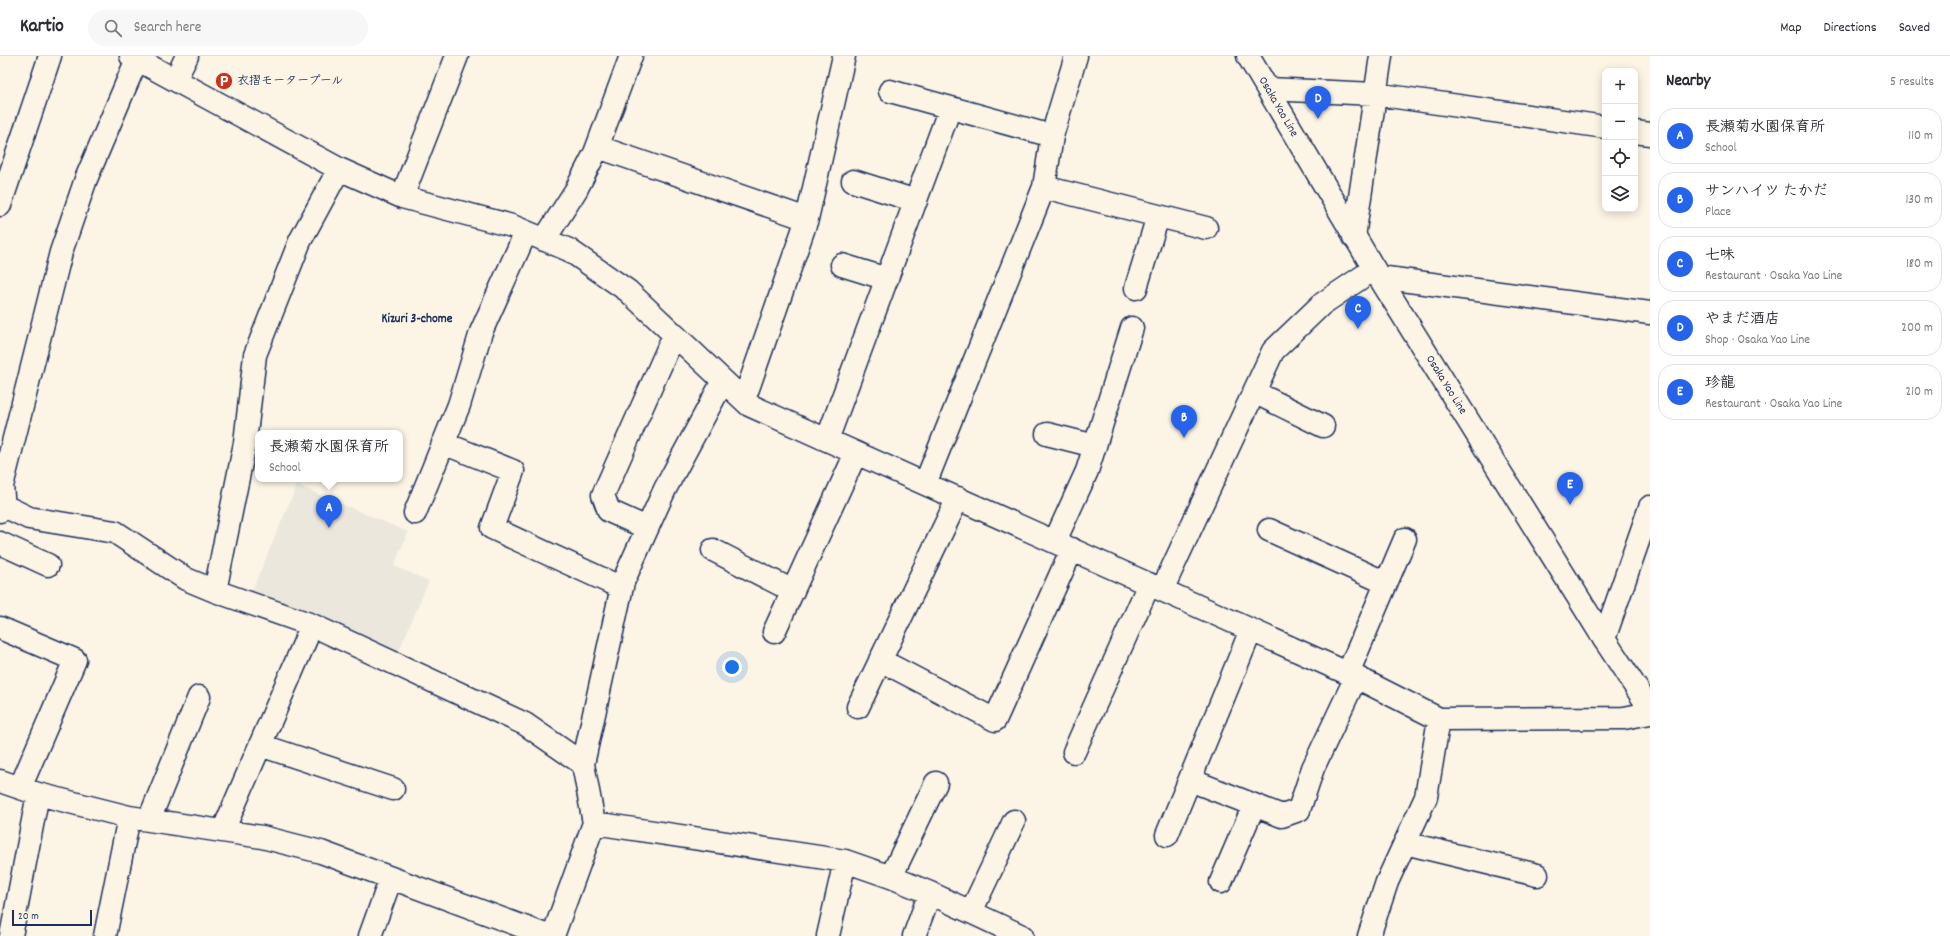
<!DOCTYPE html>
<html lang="en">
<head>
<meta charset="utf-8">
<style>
	:root { --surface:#fff; --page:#f7f7f7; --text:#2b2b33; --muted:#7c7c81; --line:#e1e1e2; --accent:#2563eb }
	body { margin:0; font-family:Dekko,"Klee One",sans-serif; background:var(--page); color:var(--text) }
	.controls { position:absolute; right:12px; top:12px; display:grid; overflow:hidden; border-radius:8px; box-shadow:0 2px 10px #0003 }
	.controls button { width:36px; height:36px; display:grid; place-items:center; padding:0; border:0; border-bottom:1px solid var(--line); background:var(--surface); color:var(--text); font:20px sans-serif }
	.scale { position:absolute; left:12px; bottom:10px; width:80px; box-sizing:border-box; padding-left:4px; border:2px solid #1b2f5e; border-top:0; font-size:11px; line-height:14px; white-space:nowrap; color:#1b2f5e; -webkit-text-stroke:3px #fcf5e5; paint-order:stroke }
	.you { position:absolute; left:732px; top:611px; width:14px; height:14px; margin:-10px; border:3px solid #fff; border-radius:50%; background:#1a73e8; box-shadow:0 0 0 6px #1a73e833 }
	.badge { display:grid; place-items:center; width:26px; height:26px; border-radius:50%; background:var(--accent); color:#fff; font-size:13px; font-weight:700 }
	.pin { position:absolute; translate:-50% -33px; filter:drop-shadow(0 1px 2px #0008) }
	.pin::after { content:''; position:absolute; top:21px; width:14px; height:12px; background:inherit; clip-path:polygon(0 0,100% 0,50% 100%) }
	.popup { position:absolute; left:255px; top:374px; width:148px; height:52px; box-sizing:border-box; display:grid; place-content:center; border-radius:8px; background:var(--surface); filter:drop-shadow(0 1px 3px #0005); font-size:13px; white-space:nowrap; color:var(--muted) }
	.popup b { font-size:15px; color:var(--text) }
	.popup::after { content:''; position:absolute; left:50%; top:100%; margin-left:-8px; border:8px solid transparent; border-top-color:var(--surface) }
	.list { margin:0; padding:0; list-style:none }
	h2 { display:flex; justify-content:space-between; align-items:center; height:52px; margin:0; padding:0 16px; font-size:17px }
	h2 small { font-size:13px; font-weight:400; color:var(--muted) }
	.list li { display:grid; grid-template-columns:26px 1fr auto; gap:12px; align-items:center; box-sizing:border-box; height:56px; margin:0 8px 8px; padding:0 8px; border:1px solid var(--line); border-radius:16px }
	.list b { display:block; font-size:15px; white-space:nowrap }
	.list p { margin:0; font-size:13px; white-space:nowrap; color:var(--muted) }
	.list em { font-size:13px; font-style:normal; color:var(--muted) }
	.icon { flex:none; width:22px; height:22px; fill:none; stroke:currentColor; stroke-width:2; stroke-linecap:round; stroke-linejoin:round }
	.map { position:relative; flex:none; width:1650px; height:880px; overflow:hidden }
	header { display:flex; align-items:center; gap:24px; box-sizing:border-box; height:56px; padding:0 20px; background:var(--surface); border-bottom:1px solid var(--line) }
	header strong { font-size:19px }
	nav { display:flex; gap:22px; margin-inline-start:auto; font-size:14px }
	.search { width:280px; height:36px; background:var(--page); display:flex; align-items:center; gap:10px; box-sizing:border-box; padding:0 14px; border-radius:22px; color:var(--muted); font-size:15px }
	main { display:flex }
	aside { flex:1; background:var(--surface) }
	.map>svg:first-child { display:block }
</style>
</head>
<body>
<header>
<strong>Kartio</strong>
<div class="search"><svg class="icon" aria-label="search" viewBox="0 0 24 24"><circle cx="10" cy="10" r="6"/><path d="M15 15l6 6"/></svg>Search here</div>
<nav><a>Map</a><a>Directions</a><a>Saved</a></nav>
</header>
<main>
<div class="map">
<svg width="1650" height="880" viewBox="0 0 1650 880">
	<rect width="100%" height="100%" fill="#fcf5e5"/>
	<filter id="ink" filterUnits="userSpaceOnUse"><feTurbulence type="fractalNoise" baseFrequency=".025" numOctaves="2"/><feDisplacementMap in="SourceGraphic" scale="8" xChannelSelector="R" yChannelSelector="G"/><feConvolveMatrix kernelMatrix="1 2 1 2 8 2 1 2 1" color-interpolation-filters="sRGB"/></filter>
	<g filter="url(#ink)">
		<!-- built -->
		<path fill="#ece7dc" d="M 297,429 L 408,476 L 394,510 L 429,525 L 397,599 L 251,537 Z"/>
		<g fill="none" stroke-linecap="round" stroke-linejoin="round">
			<defs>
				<path id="minor" d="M 131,0 L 339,113 L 402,141 L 512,170 L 569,194 L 628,235 L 749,349 L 1356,621 L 1439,663 L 1624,662 L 1650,657
					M 175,24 L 187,0
					M 1268,33 L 1375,38 L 1605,71
					M 890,35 L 1052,80
					M 1635,76 L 1650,78
					M 598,91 L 807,163
					M 853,125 L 916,145
					M 1044,131 L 1206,172
					M 402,141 L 457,0
					M 0,149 L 50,0
					M 1354,181 L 1381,0
					M 544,184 L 576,134 L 595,97 L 631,0
					M 842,209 L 887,223
					M 1379,221 L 1650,257
					M 1136,232 L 1158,160
					M 1254,336 L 1323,370
					M 744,344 L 807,163 L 844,0
					M 1047,378 L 1095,390
					M 827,384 L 950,52
					M 443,387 L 513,415 L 492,472 L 622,532
					M 925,428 L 1044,131 L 1052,80 L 1076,0
					M 0,448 L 29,462 L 115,476 L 186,523 L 215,535 L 312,569 L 525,668 L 583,708
					M 0,455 L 4,451 L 2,430 L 61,196 L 86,123 L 137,3
					M 415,457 L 459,349 L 481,276 L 526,176
					M 647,472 L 609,455 L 603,439 L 674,279
					M 1269,474 L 1386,527
					M 1055,485 L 1087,415 L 1132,272
					M 0,487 L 48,509
					M 713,494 L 793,535
					M 1162,534 L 1273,295 L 1322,248 L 1374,213
					M 215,535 L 245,387 L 255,299 L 300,185 L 339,113
					M 0,572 L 75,604 L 20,732
					M 774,576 L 856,397
					M 1604,583 L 1650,451
					M 880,604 L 995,664 L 1072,493
					M 1348,617 L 1405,483
					M 858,651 L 958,442
					M 260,689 L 393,733
					M 1074,696 L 1149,528
					M 1190,724 L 1282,760 L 1299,754 L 1313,712 L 1356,621
					M 0,725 L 38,738 L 129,761 L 262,781 L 321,796 L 548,880
					M 149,764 L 199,641
					M 594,767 L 845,805 L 891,821 L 930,837 L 1022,880
					M 223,775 L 312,569
					M 1167,779 L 1251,574
					M 1405,787 L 1537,819
					M 891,821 L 936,727
					M 1221,826 L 1254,749
					M 971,856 L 1014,765
					M 11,880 L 38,738
					M 105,880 L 129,761
					M 370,880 L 391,822
					M 553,880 L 594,767 L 583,708 L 623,526 L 665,433 L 723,325
					M 828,880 L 845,805
					M 914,880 L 930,837
					M 1369,880 L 1387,826 L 1426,741 L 1439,663"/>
				<path id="major" d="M 1248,0 L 1374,213 L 1604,583 L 1650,653"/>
			</defs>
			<!-- minor casing -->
			<use href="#minor" stroke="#1b2f5e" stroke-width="25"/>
			<!-- major casing -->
			<use href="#major" stroke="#1b2f5e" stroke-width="25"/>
			<!-- minor -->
			<use href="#minor" stroke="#fcf5e5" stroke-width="22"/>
			<!-- major -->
			<use href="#major" stroke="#fcf5e5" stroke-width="22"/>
		</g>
	</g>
	<!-- icons -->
	<defs>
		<symbol id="parking-disc" viewBox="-11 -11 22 22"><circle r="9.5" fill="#c8321e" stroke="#fcf5e5"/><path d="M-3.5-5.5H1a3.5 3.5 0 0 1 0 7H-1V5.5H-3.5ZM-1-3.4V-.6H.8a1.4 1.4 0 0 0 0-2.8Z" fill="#fff"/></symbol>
	</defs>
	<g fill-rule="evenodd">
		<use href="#parking-disc" x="214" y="15" width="20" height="20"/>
	</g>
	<g text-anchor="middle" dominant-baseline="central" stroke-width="3" stroke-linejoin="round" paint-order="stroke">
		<!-- poi labels -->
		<g font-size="12" font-weight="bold" fill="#1b2f5e" stroke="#fcf5e5" text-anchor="start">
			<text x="237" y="25">衣摺モータープール</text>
		</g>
		<!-- street labels -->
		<g font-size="12" fill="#1b2f5e" stroke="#fcf5e5">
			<text transform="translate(1278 51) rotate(60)">Osaka Yao Line</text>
			<text transform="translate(1446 329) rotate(58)">Osaka Yao Line</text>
		</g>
		<!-- neighbourhood labels -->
		<g font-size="13" font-weight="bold" fill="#1b2f5e" stroke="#fcf5e5">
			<text x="417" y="263">Kizuri 3-chome</text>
		</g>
	</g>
</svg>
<div class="controls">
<button>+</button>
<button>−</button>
<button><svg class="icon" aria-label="locate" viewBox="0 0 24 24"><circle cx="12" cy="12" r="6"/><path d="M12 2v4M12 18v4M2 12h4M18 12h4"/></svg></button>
<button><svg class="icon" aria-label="layers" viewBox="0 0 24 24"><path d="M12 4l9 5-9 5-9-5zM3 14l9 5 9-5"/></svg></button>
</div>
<div class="scale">20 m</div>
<div class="you"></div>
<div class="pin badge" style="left:329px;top:472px">A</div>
<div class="popup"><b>長瀬菊水園保育所</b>School</div>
<div class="pin badge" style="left:1184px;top:382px">B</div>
<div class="pin badge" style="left:1358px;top:273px">C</div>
<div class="pin badge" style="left:1318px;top:63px">D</div>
<div class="pin badge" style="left:1570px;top:449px">E</div>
</div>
<aside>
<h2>Nearby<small>5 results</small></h2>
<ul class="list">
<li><span class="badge">A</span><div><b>長瀬菊水園保育所</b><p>School</p></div><em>110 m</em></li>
<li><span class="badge">B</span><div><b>サンハイツ たかだ</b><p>Place</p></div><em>130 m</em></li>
<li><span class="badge">C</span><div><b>七味</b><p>Restaurant · Osaka Yao Line</p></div><em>180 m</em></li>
<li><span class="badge">D</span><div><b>やまだ酒店</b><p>Shop · Osaka Yao Line</p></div><em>200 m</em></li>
<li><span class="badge">E</span><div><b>珍龍</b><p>Restaurant · Osaka Yao Line</p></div><em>210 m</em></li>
</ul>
</aside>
</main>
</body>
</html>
